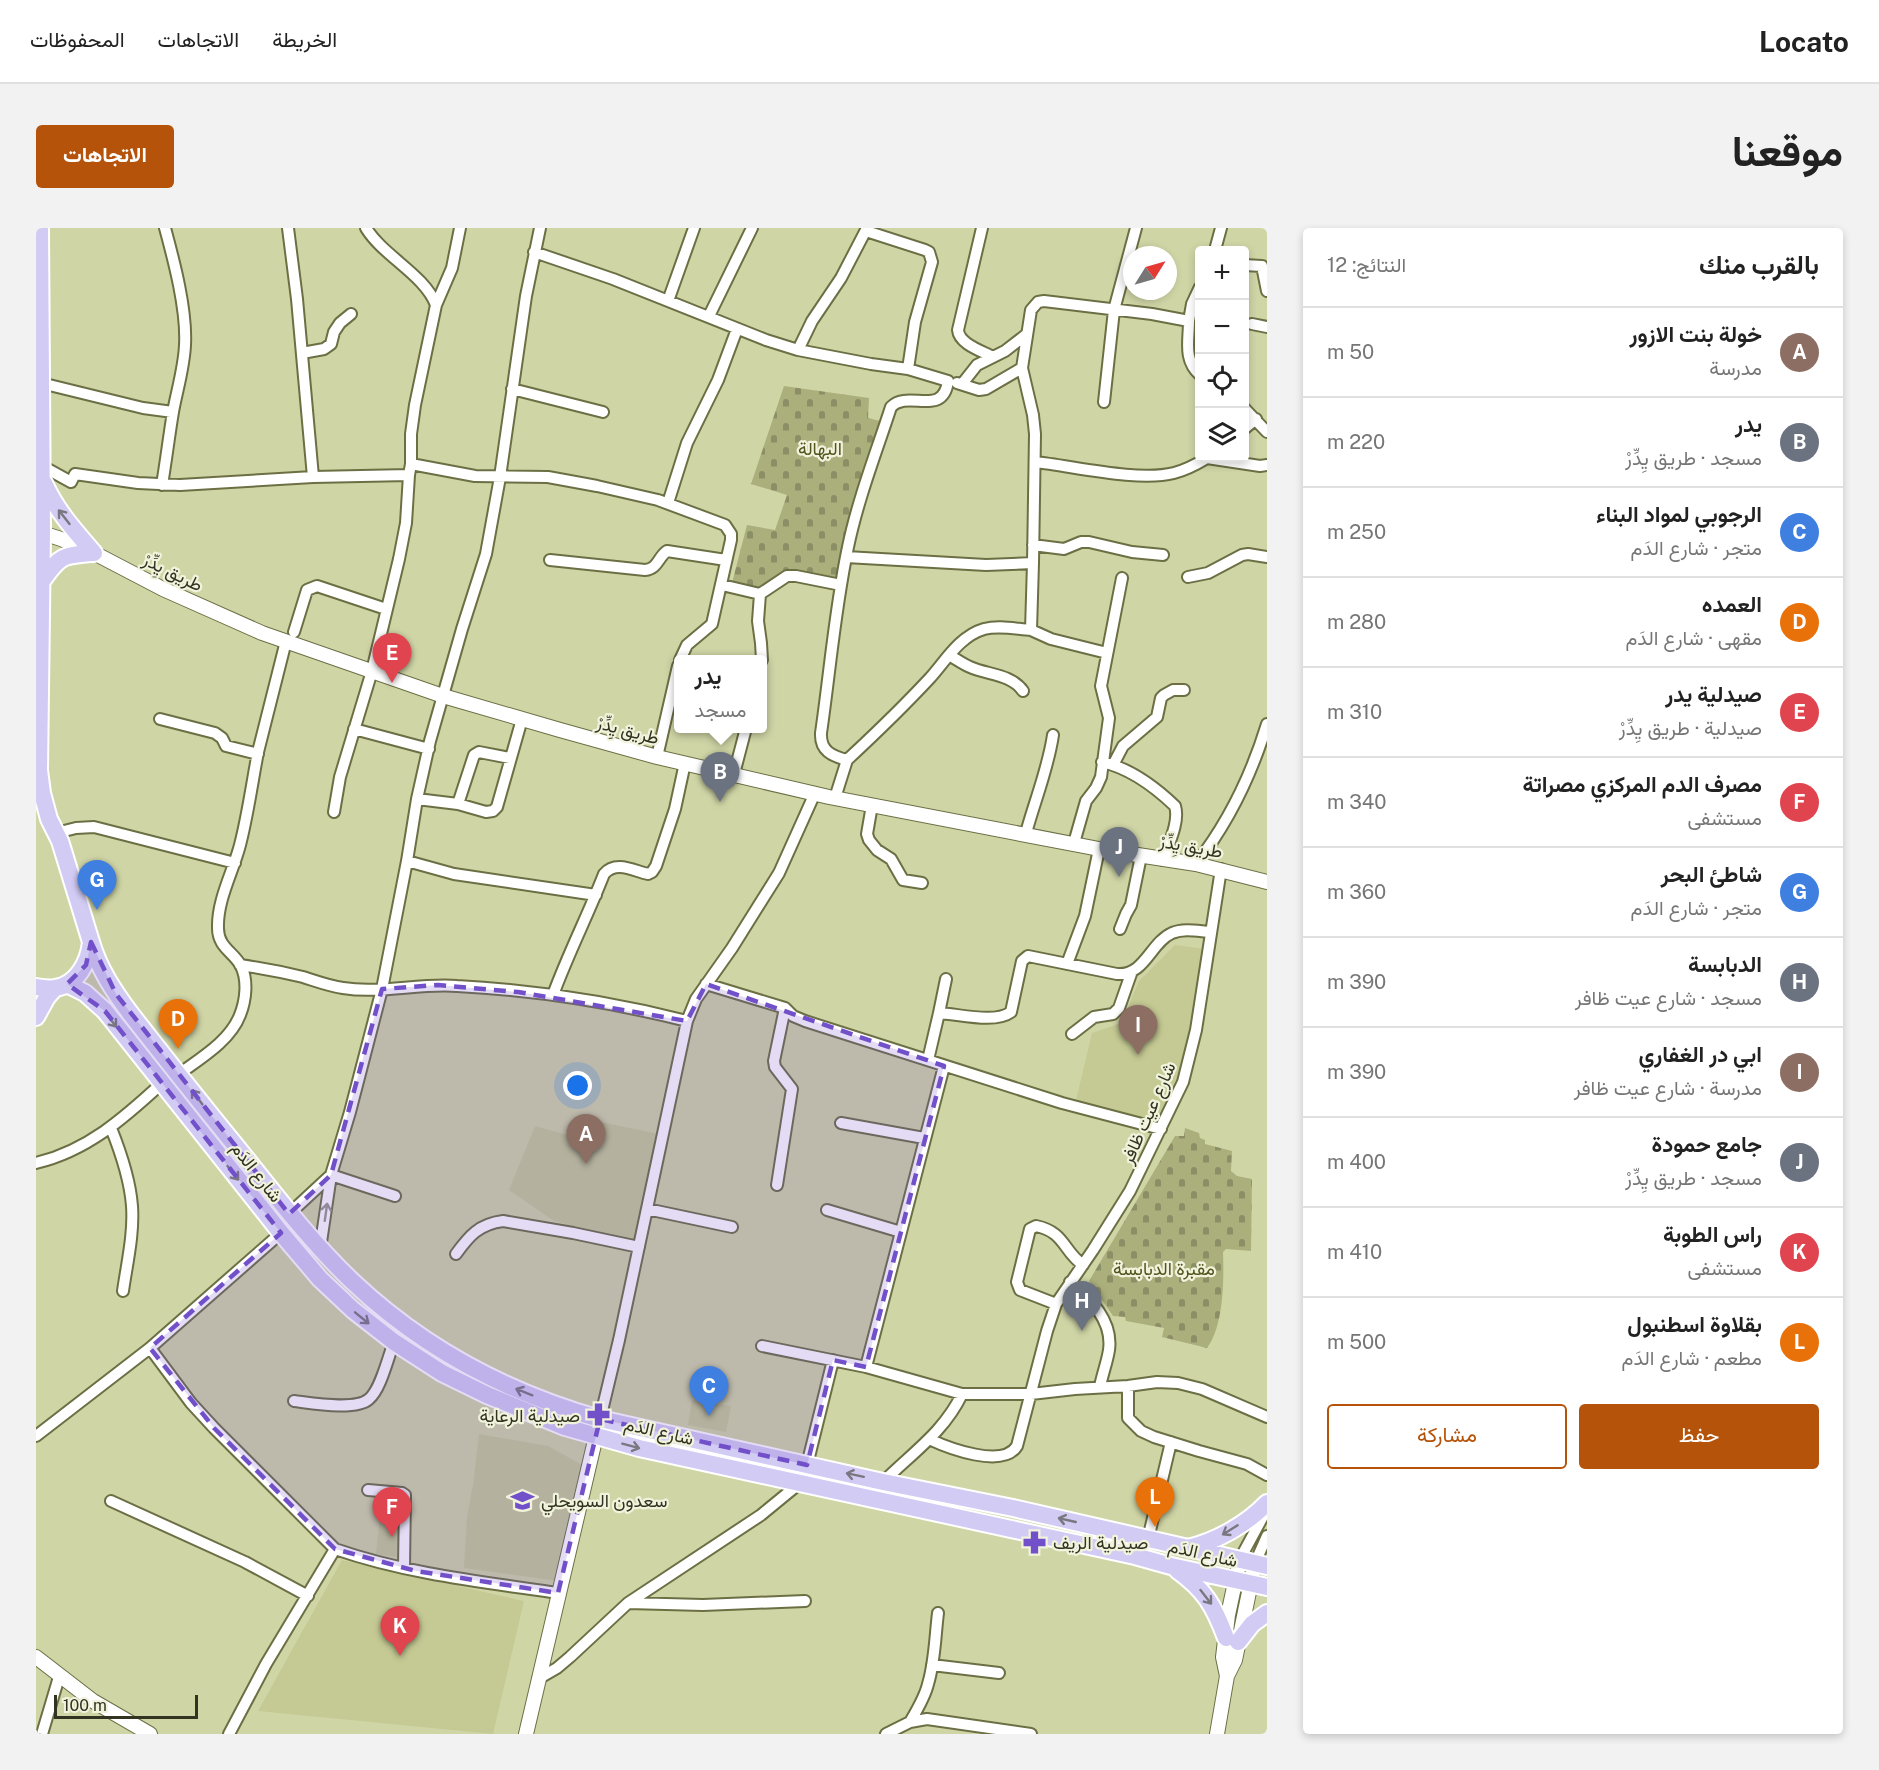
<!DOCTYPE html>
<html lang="ar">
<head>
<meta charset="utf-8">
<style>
	:root { --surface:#fff; --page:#f2f2f2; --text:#222; --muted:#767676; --line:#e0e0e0; --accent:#b45309 }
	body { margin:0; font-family:"Public Sans",Vazirmatn,sans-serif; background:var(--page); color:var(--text); direction:rtl }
	.controls { position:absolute; right:18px; top:18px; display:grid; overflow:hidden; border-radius:6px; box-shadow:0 3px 9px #0003 }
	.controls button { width:54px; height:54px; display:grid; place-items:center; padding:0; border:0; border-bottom:2px solid var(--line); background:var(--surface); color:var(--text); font:30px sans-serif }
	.compass { position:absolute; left:1087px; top:18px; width:54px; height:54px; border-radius:50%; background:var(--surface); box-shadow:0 3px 9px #0003; rotate:53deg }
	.scale { position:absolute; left:18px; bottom:15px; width:144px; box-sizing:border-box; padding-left:6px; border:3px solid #323321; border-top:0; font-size:16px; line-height:21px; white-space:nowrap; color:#323321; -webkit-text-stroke:4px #f1f3dc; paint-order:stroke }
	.you { position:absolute; left:542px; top:858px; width:21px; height:21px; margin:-15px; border:4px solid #fff; border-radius:50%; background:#1a73e8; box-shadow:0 0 0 9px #1a73e833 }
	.badge { display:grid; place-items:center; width:39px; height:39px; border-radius:50%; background:var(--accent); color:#fff; font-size:20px; font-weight:700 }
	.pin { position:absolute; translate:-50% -50px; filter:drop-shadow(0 2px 3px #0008) }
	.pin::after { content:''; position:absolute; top:32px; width:21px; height:18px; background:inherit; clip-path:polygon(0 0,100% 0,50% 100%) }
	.popup { position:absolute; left:638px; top:427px; width:93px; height:78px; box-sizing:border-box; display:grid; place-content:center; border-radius:6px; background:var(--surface); filter:drop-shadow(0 2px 4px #0005); font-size:20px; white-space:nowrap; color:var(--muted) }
	.popup b { font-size:22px; color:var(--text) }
	.popup::after { content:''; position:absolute; left:50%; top:100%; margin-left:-12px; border:12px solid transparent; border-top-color:var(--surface) }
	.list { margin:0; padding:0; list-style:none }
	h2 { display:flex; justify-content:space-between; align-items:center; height:78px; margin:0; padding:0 24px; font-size:26px }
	h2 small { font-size:20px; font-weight:400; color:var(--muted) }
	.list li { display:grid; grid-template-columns:39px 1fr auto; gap:18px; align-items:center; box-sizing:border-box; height:90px; padding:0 24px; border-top:2px solid var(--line) }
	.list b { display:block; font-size:22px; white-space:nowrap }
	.list p { margin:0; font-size:20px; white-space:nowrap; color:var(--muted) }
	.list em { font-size:20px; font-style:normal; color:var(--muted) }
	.actions { display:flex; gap:12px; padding:18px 24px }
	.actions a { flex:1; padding:14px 0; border:2px solid var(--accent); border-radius:6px; text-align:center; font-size:21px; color:var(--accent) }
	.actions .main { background:var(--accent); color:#fff }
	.icon { flex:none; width:33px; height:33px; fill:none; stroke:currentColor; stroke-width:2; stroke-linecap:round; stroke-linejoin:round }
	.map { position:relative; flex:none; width:1231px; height:1506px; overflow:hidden; direction:ltr; border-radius:6px }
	header { display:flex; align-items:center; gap:36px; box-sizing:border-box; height:84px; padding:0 30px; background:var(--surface); border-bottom:2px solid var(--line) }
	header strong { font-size:28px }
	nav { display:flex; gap:33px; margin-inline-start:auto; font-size:21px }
	.intro { display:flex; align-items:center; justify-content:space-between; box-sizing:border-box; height:144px; padding:0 36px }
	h1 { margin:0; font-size:42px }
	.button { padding:15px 27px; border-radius:6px; background:var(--accent); color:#fff; font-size:21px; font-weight:700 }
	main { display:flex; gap:36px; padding:0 36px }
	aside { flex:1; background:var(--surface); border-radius:6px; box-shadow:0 3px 9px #0003 }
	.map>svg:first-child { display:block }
</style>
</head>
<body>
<header>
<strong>Locato</strong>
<nav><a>الخريطة</a><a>الاتجاهات</a><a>المحفوظات</a></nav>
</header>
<div class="intro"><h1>موقعنا</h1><a class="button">الاتجاهات</a></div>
<main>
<aside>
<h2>بالقرب منك<small>النتائج: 12</small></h2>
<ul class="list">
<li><span class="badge" style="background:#8d6e63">A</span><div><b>خولة بنت الازور</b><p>مدرسة</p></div><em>50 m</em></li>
<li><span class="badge" style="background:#6b7280">B</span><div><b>يدر</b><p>مسجد · طريق يِدِّرْ</p></div><em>220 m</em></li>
<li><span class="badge" style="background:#3f7fe0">C</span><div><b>الرجوبي لمواد البناء</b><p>متجر · شارع الدَم</p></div><em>250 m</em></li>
<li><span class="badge" style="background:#e8710a">D</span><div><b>العمده</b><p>مقهى · شارع الدَم</p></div><em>280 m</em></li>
<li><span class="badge" style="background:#e0444e">E</span><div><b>صيدلية يدر</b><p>صيدلية · طريق يِدِّرْ</p></div><em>310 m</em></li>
<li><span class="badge" style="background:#e0444e">F</span><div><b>مصرف الدم المركزي مصراتة</b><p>مستشفى</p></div><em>340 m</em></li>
<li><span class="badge" style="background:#3f7fe0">G</span><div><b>شاطئ البحر</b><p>متجر · شارع الدَم</p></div><em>360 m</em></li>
<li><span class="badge" style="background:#6b7280">H</span><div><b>الدبابسة</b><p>مسجد · شارع عيت ظافر</p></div><em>390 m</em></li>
<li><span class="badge" style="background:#8d6e63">I</span><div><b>ابي در الغفاري</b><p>مدرسة · شارع عيت ظافر</p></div><em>390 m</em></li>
<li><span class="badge" style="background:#6b7280">J</span><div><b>جامع حمودة</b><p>مسجد · طريق يِدِّرْ</p></div><em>400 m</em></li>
<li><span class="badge" style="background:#e0444e">K</span><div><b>راس الطوبة</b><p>مستشفى</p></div><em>410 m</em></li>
<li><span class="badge" style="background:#e8710a">L</span><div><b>بقلاوة اسطنبول</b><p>مطعم · شارع الدَم</p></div><em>500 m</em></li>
</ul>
<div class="actions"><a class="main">حفظ</a><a>مشاركة</a></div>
</aside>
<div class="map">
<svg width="1231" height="1506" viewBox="0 0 1231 1506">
	<defs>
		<pattern id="cemetery-stones" width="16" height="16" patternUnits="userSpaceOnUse" patternTransform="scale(1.5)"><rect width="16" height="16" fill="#abaf7c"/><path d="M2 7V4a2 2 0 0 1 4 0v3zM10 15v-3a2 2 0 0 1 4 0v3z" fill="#8c8f65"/></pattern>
	</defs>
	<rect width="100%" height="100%" fill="#d0d5a6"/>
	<!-- built -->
	<path fill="#c5ca94" d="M 1139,717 L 1170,721 L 1148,848 L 1128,890 L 1119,894 L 1040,872 L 1056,805 L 1085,795 L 1103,753 Z
		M 550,891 L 623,906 L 600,1015 L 518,993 L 473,962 L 499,898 L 542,910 Z
		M 656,1172 L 695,1178 L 690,1204 L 652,1197 Z
		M 443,1206 L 512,1218 L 550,1239 L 522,1353 L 428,1340 L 431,1289 L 437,1257 Z
		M 344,1288 L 372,1292 L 368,1330 L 340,1326 Z
		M 306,1332 L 488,1373 L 457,1506 L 222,1483 Z"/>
	<!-- cemetery -->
	<path fill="url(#cemetery-stones)" d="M 748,158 L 833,170 L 832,190 L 848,194 L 803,351 L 758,347 L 731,362 L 697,354 L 697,351 L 711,297 L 739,302 L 751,267 L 715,256 Z
		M 1149,900 L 1163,905 L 1164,910 L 1169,912 L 1169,916 L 1196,923 L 1195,943 L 1201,948 L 1216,951 L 1215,1023 L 1190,1021 L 1187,1024 C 1188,1050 1188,1098 1171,1120 L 1126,1109 L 1128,1100 L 1090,1093 L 1089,1089 L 1077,1088 L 1053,1053 L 1139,908 L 1148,908 Z"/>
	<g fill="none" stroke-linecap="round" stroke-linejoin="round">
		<defs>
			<path id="minor" d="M 252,0 L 261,71 L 277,249
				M 330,0 C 347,28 389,47 400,77 L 379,177 L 375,206 L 375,236
				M 946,0 L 922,102 C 923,116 946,123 957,129
				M 830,3 L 889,22 L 893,24 L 896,34 L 879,94 L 872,141
				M 1179,22 L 1185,0
				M 498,24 L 577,51 L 730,112 L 762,122 L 835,136 L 872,141 L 912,153 C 907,190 872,161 855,179 C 840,225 822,271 812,319 C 799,380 794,443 785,505 C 784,523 796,528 811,532 L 799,570
				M 1208,37 L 1226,38 L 1231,63
				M 632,73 L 658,0
				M 400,77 L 416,40 L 424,0
				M 673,88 L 716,0
				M 1153,93 L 1156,76 L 1164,59
				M 1216,96 L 1231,99
				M 762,122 L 776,93 L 805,50 L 831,0
				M 266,125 L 288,121 L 295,116 L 298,104 L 304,95 L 315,86
				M 5,155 L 107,180 L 137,184
				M 921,155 L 943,162 L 950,161 L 986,140
				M 926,156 L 941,137 L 969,123 L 991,106
				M 476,161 L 567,184
				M 1068,174 L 1078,82 L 1100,0
				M 1208,180 L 1231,204
				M 1208,201 L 1220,191
				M 1171,230 L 1224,238 L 1231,237
				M 999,234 C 1037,238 1102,254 1138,245 C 1150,242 1161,236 1171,230
				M 6,238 L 35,254 L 39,246 L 102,255 L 144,257 L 277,249 L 373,247
				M 126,257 C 130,233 133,208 137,184 C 141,162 148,140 149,117 C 151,82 138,33 129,0
				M 632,275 L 651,215 L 682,152 L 701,101
				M 997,317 L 1028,321 L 1045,314 L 1053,314 L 1096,324 L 1127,327
				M 810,329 L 950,337 L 997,335 L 995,402 C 980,401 963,397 948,401 C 924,408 910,432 894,450 C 868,478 839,506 811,532
				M 514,332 L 609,342 C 622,341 622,329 631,323 L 690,332
				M 997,335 L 999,206 L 997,187 L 986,140 L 995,82 L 1002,74 L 1008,73 L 1116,86 L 1153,93 C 1153,113 1147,132 1164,147
				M 1152,349 L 1172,345 L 1206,327 L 1212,326 L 1231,329
				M 686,357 L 724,366 L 722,393 L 725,415 L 726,432
				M 724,366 L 751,348 L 760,348 L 805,357
				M 995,402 L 1015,411 L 1071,425
				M 258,404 L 271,362 L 281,358 L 350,381
				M 913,427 C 920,431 927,436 934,439 C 952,447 975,446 987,463
				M 124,491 L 179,505 L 186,510 L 190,518 L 222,526
				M 318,501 L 393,521
				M 621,529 L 642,438
				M 1066,534 C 1094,540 1119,559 1139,578 C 1144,594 1132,617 1127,632
				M 1077,537 L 1087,518 L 1121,489 L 1125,470 L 1128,467 L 1137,462 L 1148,462
				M 698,546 L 710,500
				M 381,571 L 422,576 L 450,584 L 457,583 L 461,579 L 486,491
				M 422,576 L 438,527 L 443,524 L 474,530
				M 836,577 L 831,606 L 833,612 L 841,622 L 855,631 L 867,652 L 886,655
				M 298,584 L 304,549 L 336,443 L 363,331 L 370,295 L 373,247 L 375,236 L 439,248 L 512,249 L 561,258 L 622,272 L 689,297 L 695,306 L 695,312 L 676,396 L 651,417 L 644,432
				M 20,605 L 40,600 L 58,599 L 199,635
				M 990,605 C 999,572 1012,541 1017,507
				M 1038,615 L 1050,573 L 1060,560 L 1065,549 L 1073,490 L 1065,458 L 1086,350
				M 371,633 L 418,646 L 560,667
				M 1160,636 C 1192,595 1216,545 1231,496
				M 1084,701 L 1090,686 L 1095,677 L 1105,628
				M 1031,736 L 1049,688 L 1063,621
				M 204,737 C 225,740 246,744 267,749 C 280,753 293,758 307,760 C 344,766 383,755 421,758 C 498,762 576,774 651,793
				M 670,756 L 749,780 L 757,788 L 769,793 L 1026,875 L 1125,901
				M 517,767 C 532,726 552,687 568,646 C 580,632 598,643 612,646 L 616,644 L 620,638 L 639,581 L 649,535
				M 903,785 L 910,751
				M 1036,806 L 1058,789 L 1077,786 L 1083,780 L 1096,743
				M 892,832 L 903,785 C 923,786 959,796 975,784 L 986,733 L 992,728 L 1081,746 C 1109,748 1114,715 1136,705 C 1148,700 1161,703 1174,704
				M 143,846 C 165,830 194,813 204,787 C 210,772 212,752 205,738 C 198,724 182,720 182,700 C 181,672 197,644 204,617 C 212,586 216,555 222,524 C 231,487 241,450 250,413
				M 805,895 L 888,910
				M 75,900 C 85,925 94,951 96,978 C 98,1006 91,1035 87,1063
				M 0,935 C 51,923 88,890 125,856
				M 295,947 L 359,968
				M 741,957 L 756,861 L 739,839 L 738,833 L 749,780
				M 611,981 L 696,999
				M 791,982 L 865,1004
				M 253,986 L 295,947
				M 284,1021 L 295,947 L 314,884 L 346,761 L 371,633 L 381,571 L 394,513 L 426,401 L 450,326 L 464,249 L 490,68 L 504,0
				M 420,1026 C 433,1008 443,996 467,993 L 537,1005 L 603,1019
				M 1034,1054 C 1055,1071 1077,1093 1073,1122 C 1071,1135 1066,1147 1064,1159
				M 1020,1076 L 984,1062 L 981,1054 L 994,1001 L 1000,998 C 1029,1004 1027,1023 1047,1037
				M 726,1118 L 830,1139 L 926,1166 L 995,1166 L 1039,1161 L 1092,1158 L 1121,1154 L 1142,1155 L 1166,1161 L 1231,1189
				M 114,1120 L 155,1175 L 178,1200 L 299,1321 C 371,1346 447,1354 522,1365
				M 830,1139 L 908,838
				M 1092,1158 L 1092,1190 L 1105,1203 L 1118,1209 L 1163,1223 L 1211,1236 L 1231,1247
				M 258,1173 C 275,1175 320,1183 333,1171 C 345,1161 352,1129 358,1114
				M 564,1191 L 583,1112 L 651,793 L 660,771 L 696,720 L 743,645 L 779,565
				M 0,1208 L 114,1120 L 245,1005
				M 893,1211 C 912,1220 967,1241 981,1218 L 1011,1103 L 1020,1076 L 1057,1022 L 1094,963 L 1147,854 L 1160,802 L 1185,641
				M 771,1237 L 797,1132
				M 847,1254 C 876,1225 908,1204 926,1166
				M 332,1262 L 366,1265 L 369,1267 L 368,1340
				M 75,1273 L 209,1334 L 272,1368
				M 1112,1311 L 1135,1214
				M 1204,1331 L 1231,1281
				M 1219,1335 L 1231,1308
				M 592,1375 L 667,1377 L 769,1373
				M 896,1437 L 963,1445
				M 502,1451 L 521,1440 L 534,1429 L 592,1375 L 725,1287 L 764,1255
				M 874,1494 C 881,1482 889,1469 892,1456 C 899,1433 899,1409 902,1385
				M 6,1506 L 23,1449
				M 193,1506 L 230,1436 L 299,1321
				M 850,1506 L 874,1494 L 891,1491 L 995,1506"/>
			<path id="tertiary" d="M 0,303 L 25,311 L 58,325 L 127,361 L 226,405 L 407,468 L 524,502 L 621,529 L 793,569 L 1063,621 L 1160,636 L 1231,654
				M 0,1429 L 57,1473 L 114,1506
				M 1191,1448 L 1199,1432 L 1219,1335
				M 490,1506 L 564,1191
				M 1181,1506 L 1191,1448 L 1187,1429 L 1192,1387 L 1204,1331"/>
			<path id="primary" d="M 8,255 C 20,282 38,302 58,325
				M 6,353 C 24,327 27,327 58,325
				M 55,714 C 63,741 77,762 94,785 C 130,831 167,878 204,923 C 240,968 275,1014 317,1054 C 387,1120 472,1165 564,1191 L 847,1254 L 977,1280 L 1231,1338
				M 31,756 L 49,765 L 69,783 L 245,1005 L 284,1051 L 317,1082 L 358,1114 L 406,1145 L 451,1167 L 529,1199 L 603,1220 L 1099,1328 L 1135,1338 L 1231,1359
				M 0,759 C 6,760 13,761 19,760 C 41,757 53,734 55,714 L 24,613 L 13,591 L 6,565 L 3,542 L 6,305 L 4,0
				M 0,789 L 11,769 L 19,760
				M 1152,1320 C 1181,1313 1211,1296 1231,1275
				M 1141,1342 C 1169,1362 1178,1378 1190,1410
				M 1202,1414 L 1216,1396 L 1231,1385"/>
		</defs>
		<!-- minor casing -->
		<use href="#minor" stroke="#6c6f44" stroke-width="14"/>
		<!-- tertiary casing -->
		<use href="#tertiary" stroke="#6c6f44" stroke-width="16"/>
		<!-- primary casing -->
		<use href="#primary" stroke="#fff" stroke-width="20"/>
		<!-- minor -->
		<use href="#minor" stroke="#fff" stroke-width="10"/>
		<!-- tertiary -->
		<use href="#tertiary" stroke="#fff" stroke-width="14"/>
		<!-- primary -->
		<use href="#primary" stroke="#d2cbf4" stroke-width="16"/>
	</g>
	<!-- one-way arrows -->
	<defs><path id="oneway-shaft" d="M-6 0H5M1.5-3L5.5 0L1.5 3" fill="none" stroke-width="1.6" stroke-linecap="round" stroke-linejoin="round" transform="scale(1.5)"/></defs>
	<g stroke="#7a7780">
		<use href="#oneway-shaft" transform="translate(28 289) rotate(-128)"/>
		<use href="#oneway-shaft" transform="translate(75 792) rotate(52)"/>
		<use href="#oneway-shaft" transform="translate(161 869) rotate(-127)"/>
		<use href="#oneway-shaft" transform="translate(197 945) rotate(52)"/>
		<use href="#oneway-shaft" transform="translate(326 1090) rotate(39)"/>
		<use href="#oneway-shaft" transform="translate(488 1164) rotate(-158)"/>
		<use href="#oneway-shaft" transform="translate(595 1218) rotate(15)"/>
		<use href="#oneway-shaft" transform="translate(819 1247) rotate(-168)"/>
		<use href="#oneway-shaft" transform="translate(1031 1292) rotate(-167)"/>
		<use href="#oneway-shaft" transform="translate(1194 1302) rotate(148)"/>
		<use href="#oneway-shaft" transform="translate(1170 1369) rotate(52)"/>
	</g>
	<use stroke="#989990" href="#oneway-shaft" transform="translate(290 984) rotate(-82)"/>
	<!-- marked area -->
	<path fill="#7250c9" fill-opacity="0.2" stroke="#7250c9" stroke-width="4.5" stroke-dasharray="12 8" stroke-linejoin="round" d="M 55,714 L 80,766 L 253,986 L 295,947 L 346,761 L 402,757 L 482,764 L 651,793 L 670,756 L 908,838 L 830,1139 L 797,1132 L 771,1237 L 564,1191 L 522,1365 L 380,1343 L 299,1321 L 178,1200 L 114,1120 L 245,1005 L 69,783 L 31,756 L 50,737 Z"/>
	<!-- icons -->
	<defs>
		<symbol id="pharmacy-bare" viewBox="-9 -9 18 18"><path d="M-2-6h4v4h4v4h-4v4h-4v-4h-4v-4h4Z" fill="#7250c9" stroke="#f1f3dc" stroke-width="2.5" paint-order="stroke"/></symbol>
		<symbol id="school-bare" viewBox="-9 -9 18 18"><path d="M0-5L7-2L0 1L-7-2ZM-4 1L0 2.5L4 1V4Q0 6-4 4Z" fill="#7250c9" stroke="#f1f3dc" stroke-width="2.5" paint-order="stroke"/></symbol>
	</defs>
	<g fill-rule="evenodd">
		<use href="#pharmacy-bare" x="546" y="1170" width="33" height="33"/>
		<use href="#school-bare" x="470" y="1256" width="33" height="33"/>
		<use href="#pharmacy-bare" x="982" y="1298" width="33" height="33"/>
	</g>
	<g text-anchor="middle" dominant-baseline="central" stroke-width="4.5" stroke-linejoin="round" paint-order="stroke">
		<!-- park labels -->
		<g font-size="18" fill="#51541d" stroke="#f1f3dc">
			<text x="784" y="220">البهالة</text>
			<text x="1128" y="1040">مقبرة الدبابسة</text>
		</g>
		<!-- street labels -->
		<g font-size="18" fill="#323321" stroke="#f1f3dc">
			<text transform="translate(137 344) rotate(26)">طريق يِدِّرْ</text>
			<text transform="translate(592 502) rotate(15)">طريق يِدِّرْ</text>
			<text transform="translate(1155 618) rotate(10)">طريق يِدِّرْ</text>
			<text transform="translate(1112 885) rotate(-66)">شارع عيت ظافر</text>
			<text transform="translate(221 944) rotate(52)">شارع الدَم</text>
			<text transform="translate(623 1203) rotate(13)">شارع الدَم</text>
			<text transform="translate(1167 1325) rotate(13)">شارع الدَم</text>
		</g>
		<!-- poi labels -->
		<g font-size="18" fill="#323321" stroke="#f1f3dc" text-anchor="start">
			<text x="544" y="1187" text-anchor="end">صيدلية الرعاية</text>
			<text x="505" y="1272">سعدون السويحلي</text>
			<text x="1017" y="1314">صيدلية الريف</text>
		</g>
	</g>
</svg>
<div class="controls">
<button>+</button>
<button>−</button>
<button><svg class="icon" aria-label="locate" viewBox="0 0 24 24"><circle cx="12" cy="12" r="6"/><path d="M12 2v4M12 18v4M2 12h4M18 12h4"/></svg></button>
<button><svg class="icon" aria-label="layers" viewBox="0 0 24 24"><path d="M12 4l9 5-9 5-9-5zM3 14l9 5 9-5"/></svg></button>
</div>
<svg class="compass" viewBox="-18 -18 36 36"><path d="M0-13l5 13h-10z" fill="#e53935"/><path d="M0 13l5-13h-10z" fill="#767676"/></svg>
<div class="scale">100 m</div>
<div class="you"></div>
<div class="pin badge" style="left:550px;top:936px;background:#8d6e63">A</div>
<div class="pin badge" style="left:684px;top:574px;background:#6b7280">B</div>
<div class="popup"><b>يدر</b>مسجد</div>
<div class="pin badge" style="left:673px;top:1188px;background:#3f7fe0">C</div>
<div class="pin badge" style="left:142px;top:821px;background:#e8710a">D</div>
<div class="pin badge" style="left:356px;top:455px;background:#e0444e">E</div>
<div class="pin badge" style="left:356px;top:1309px;background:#e0444e">F</div>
<div class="pin badge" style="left:61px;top:682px;background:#3f7fe0">G</div>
<div class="pin badge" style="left:1046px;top:1103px;background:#6b7280">H</div>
<div class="pin badge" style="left:1102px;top:827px;background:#8d6e63">I</div>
<div class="pin badge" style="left:1083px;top:649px;background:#6b7280">J</div>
<div class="pin badge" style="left:364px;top:1428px;background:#e0444e">K</div>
<div class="pin badge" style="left:1119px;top:1299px;background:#e8710a">L</div>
</div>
</main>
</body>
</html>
